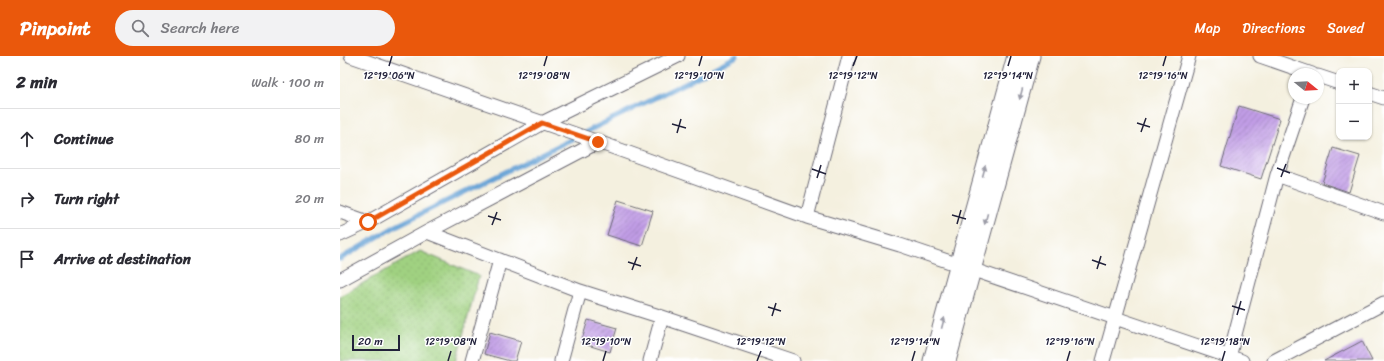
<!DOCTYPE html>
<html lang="en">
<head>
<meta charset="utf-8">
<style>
	:root { --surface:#fff; --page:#f2f2f3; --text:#2b2b33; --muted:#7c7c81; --line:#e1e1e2; --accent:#ea580c }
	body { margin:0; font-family:Sriracha,sans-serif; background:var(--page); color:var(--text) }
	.controls { position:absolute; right:12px; top:12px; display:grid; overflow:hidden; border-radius:8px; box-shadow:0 1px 3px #0004 }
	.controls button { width:36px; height:36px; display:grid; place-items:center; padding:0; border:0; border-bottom:1px solid var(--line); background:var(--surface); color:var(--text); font:20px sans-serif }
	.compass { position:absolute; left:948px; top:12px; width:36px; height:36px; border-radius:50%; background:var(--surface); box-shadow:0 1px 3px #0004; rotate:108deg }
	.scale { position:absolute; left:12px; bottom:10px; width:48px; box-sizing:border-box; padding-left:4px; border:2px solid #22223b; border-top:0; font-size:11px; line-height:14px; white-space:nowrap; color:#22223b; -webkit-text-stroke:3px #fff; paint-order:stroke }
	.stop { position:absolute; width:12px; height:12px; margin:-9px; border:3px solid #ea580c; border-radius:50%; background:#fff }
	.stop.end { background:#ea580c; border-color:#fff; box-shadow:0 1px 4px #0008 }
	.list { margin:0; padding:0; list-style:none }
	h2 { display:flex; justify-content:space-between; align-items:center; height:52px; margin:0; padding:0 16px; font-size:17px }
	h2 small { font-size:13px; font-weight:400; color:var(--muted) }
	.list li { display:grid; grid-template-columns:26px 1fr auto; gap:12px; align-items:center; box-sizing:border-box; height:60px; padding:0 16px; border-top:1px solid var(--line) }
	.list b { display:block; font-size:15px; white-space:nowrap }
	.list em { font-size:13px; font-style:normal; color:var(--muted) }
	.icon { flex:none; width:22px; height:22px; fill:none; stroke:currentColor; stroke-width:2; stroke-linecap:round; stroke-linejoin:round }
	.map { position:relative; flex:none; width:1044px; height:305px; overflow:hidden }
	header { display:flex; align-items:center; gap:24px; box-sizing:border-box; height:56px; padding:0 20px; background:var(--accent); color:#fff }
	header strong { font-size:19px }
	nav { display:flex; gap:22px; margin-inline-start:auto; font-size:14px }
	.search { width:280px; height:36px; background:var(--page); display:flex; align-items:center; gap:10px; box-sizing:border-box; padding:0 14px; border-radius:22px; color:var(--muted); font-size:15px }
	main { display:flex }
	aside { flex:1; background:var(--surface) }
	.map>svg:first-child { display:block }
</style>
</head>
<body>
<header>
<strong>Pinpoint</strong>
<div class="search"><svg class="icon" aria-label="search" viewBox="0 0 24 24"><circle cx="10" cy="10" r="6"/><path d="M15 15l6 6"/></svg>Search here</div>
<nav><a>Map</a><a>Directions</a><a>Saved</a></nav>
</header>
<main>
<aside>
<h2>2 min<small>Walk · 100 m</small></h2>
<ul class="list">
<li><svg class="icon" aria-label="ahead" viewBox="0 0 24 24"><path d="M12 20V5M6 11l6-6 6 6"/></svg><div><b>Continue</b></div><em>80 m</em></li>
<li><svg class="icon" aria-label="right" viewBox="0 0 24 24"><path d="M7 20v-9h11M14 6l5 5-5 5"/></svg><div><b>Turn right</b></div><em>20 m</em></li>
<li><svg class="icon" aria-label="arrive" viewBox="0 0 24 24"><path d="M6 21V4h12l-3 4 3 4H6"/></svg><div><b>Arrive at destination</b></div></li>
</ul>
</aside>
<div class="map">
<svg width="1044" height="305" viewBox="0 0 1044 305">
	<defs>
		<pattern id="park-dots" width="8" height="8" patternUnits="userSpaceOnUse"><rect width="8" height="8" fill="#a0d181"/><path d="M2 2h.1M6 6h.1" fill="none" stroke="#8ab370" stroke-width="1.8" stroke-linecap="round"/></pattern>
		<pattern id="building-hatch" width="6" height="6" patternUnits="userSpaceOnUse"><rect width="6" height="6" fill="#c19de6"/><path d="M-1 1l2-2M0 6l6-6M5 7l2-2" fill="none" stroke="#9c80bc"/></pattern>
	</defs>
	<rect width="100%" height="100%" fill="#fff"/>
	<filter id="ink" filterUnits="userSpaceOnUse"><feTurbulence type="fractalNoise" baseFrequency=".025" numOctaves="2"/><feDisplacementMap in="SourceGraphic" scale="8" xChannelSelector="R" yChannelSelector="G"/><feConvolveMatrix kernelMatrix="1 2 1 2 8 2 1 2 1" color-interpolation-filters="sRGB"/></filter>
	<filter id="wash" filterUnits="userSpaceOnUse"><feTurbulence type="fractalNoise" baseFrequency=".012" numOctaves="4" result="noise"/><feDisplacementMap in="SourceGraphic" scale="16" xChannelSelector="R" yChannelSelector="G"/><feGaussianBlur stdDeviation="0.9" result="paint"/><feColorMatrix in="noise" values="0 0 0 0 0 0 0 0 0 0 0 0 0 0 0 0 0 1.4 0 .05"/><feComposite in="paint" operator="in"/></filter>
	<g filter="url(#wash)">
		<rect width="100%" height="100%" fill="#f4f0df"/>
		<!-- park -->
		<path fill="url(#park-dots)" stroke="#617a5e" d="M 80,195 L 139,220 L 116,305 L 0,305 L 0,240 Z"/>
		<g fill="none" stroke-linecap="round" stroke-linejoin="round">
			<!-- stream -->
			<path stroke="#64a0d4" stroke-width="5" d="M 0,203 L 56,170 L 357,21 L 397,0"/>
		</g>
		<g id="blocks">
			<!-- building -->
			<path fill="url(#building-hatch)" d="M 899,50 L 940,63 L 921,123 L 881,110 Z
				M 993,92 L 1020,100 L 1009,136 L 982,127 Z
				M 278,144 L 313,155 L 302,190 L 267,179 Z
				M 248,264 L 277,272 L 270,296 L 241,287 Z
				M 150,276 L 181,285 L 175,305 L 170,305 L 144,298 Z
				M 1022,285 L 1032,305 L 984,305 Z"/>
		</g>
	</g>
	<g filter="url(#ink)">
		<use href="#blocks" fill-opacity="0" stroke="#6c6a74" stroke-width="1"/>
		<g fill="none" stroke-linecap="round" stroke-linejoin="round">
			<defs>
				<path id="minor" d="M 11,0 L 258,86 L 467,161 L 560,189 L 902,305
					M 920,0 L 972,18
					M 978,20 L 999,27
					M 1029,37 L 1044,42
					M 937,119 L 1044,157
					M 0,156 L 28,166
					M 467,161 L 509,0
					M 87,176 L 240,235 L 322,261 L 453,305
					M 0,179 L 28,166 L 202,67 L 338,0
					M 0,224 L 87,176 L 258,86
					M 132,305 L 160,204
					M 221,305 L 240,235
					M 310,305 L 322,261
					M 763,305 L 849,0
					M 888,305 L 937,119 L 963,42
					M 934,305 L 1044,247"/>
				<path id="tertiary" d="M 592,305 L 676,0
					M 607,305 L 691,0"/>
			</defs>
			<!-- minor casing -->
			<use href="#minor" stroke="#6c6a74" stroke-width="15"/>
			<!-- tertiary casing -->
			<use href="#tertiary" stroke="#6c6a74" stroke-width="19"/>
			<!-- minor -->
			<use href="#minor" stroke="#fff" stroke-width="13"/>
			<!-- tertiary -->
			<use href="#tertiary" stroke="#fff" stroke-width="17"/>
		</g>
		<!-- one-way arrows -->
		<defs><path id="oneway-solid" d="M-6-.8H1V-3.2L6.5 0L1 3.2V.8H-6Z"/></defs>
		<g fill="#9c9ca7">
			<use href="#oneway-solid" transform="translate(681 38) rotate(105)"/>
			<use href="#oneway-solid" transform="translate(644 115) rotate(-75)"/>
			<use href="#oneway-solid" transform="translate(646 163) rotate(105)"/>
			<use href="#oneway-solid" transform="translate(603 267) rotate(-75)"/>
		</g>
	</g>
	<g fill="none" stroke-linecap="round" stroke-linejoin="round" filter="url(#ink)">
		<!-- route -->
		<path stroke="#ea580c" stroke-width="5" d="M 28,166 L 202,67 L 258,86"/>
	</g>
	<!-- ticks -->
	<path fill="none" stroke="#22223b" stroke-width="1.5" d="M 49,10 L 52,0M 204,10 L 207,0M 359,10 L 362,0M 513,10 L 517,0M 668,10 L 671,0M 823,10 L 826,0M 797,67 L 810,71M 332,68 L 346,72M 801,76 L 806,62M 337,77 L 341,63M 937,112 L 950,117M 472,113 L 486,118M 941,121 L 946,108M 477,122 L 481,109M 612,159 L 626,163M 148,160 L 161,164M 617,168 L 621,154M 152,169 L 157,156M 752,204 L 766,209M 288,206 L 301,210M 757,213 L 761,200M 292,214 L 297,201M 892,250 L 905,254M 428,251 L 441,255M 897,259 L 901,245M 432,260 L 436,247M 108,305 L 111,295M 263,305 L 266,295M 417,305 L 421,295M 572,305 L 575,295M 727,305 L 730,295M 882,305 L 885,295"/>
	<g font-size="10" text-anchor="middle" fill="#22223b" stroke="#fff" stroke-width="3" stroke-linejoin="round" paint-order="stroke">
		<text x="49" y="23">12°19'06"N</text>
		<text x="204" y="23">12°19'08"N</text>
		<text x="359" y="23">12°19'10"N</text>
		<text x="513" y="23">12°19'12"N</text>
		<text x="668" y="23">12°19'14"N</text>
		<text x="823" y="23">12°19'16"N</text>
		<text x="111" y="289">12°19'08"N</text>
		<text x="266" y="289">12°19'10"N</text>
		<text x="421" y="289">12°19'12"N</text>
		<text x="575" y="289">12°19'14"N</text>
		<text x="730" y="289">12°19'16"N</text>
		<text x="885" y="289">12°19'18"N</text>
	</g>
</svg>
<div class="controls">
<button>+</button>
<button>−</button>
</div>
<svg class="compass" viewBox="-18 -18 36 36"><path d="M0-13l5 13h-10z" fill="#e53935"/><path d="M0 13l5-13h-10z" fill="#7c7c81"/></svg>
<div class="scale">20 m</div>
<div class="stop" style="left:28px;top:166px"></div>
<div class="stop end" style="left:258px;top:86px"></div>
</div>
</main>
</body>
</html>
